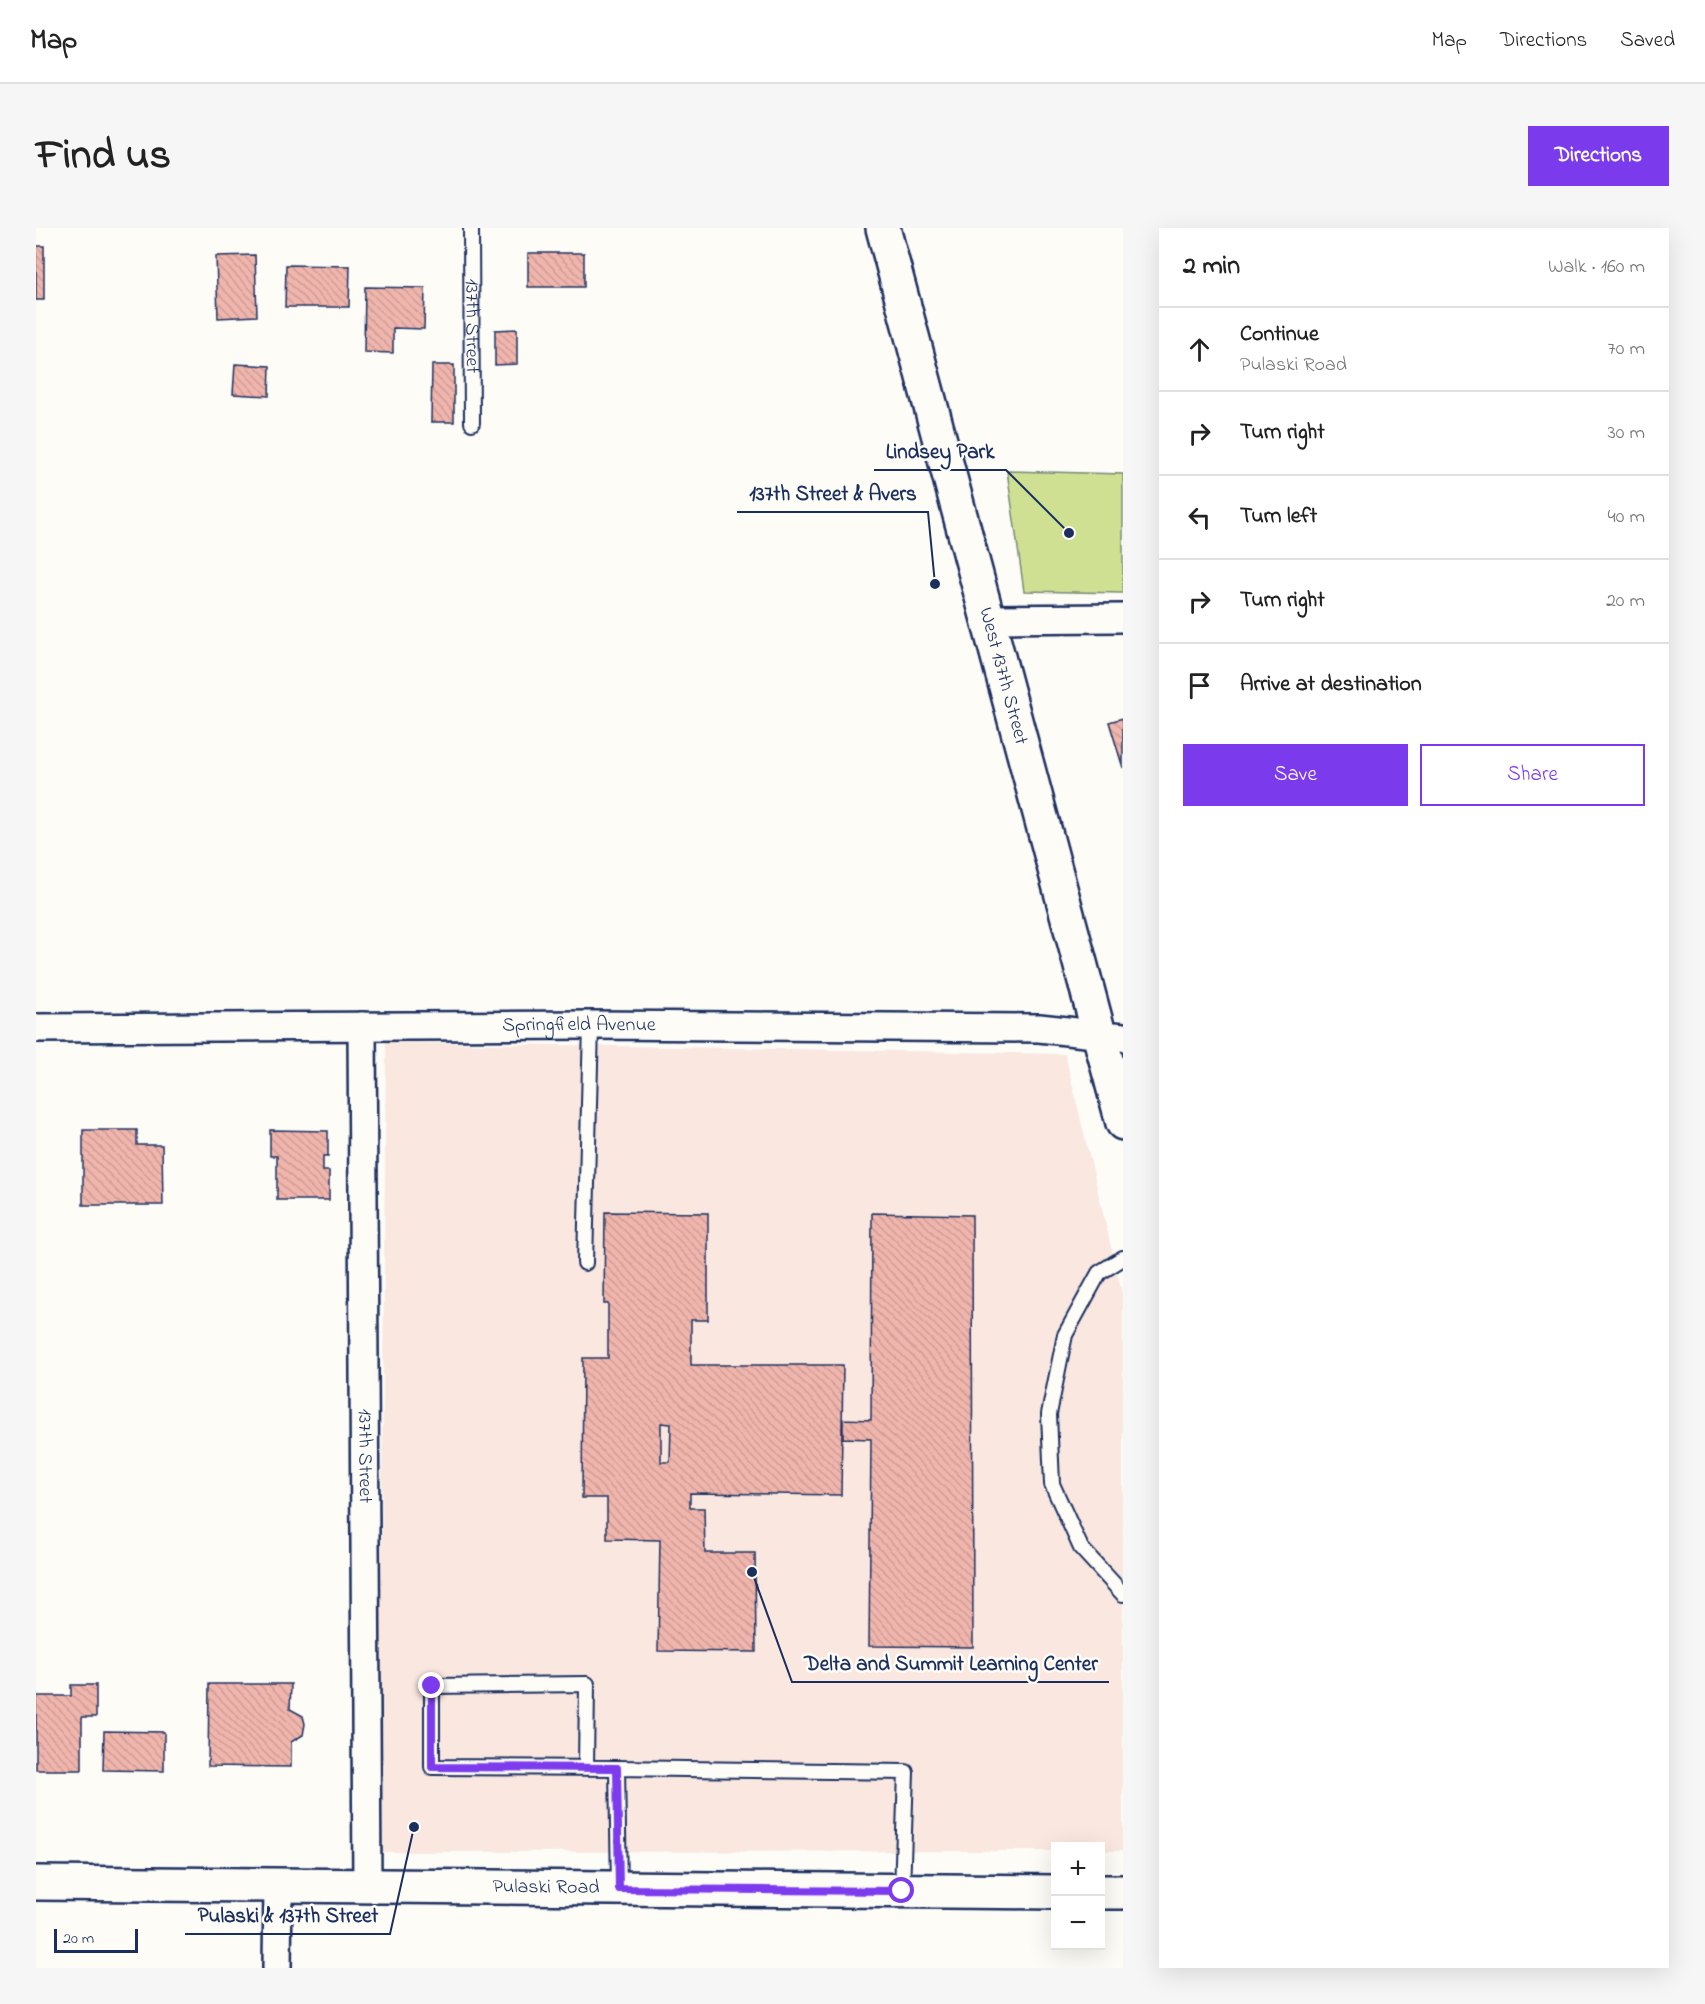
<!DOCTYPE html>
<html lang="en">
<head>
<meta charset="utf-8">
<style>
	:root { --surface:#fff; --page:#f6f6f6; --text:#222; --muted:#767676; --line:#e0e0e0; --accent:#7c3aed }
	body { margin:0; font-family:"Indie Flower",sans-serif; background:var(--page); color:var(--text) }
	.controls { position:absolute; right:18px; bottom:18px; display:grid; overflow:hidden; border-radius:0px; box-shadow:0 6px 24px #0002 }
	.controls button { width:54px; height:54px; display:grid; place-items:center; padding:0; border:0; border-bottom:2px solid var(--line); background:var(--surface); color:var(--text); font:30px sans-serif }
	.scale { position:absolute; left:18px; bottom:15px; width:84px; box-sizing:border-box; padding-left:6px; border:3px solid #1b2f5e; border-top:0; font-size:16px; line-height:21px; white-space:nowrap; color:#1b2f5e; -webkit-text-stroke:4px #fdfcf7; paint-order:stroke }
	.stop { position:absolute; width:18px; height:18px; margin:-14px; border:4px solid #7c3aed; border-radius:50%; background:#fff }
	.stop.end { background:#7c3aed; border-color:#fff; box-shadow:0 2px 6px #0008 }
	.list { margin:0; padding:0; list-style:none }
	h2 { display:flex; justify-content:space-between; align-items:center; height:78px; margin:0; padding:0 24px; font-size:26px }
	h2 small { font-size:20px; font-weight:400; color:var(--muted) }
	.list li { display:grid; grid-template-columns:39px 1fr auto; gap:18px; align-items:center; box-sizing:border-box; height:84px; padding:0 24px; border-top:2px solid var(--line) }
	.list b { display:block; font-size:22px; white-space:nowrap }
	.list p { margin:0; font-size:20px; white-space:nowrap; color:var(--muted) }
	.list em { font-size:20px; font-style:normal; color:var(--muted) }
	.actions { display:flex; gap:12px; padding:18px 24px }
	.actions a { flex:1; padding:14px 0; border:2px solid var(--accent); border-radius:0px; text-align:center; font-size:21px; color:var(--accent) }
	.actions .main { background:var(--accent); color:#fff }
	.icon { flex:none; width:33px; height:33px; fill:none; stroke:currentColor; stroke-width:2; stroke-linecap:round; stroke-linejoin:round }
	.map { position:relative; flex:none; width:1087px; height:1740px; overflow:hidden; border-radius:0px }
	header { display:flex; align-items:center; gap:36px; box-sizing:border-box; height:84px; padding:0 30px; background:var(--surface); border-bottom:2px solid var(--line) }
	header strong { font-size:28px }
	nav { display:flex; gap:33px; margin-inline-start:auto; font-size:21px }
	.intro { display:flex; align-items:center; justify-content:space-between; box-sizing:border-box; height:144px; padding:0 36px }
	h1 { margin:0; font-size:42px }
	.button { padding:15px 27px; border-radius:0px; background:var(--accent); color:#fff; font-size:21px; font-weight:700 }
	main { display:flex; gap:36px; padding:0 36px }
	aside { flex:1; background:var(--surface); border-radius:0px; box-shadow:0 6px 24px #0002 }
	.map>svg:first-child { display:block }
</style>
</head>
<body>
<header>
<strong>Map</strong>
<nav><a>Map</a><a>Directions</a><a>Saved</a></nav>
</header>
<div class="intro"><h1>Find us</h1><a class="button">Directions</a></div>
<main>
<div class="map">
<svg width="1087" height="1740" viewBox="0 0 1087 1740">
	<defs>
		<pattern id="building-back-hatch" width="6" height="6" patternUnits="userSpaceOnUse" patternTransform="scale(1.5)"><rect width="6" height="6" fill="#f0b5ac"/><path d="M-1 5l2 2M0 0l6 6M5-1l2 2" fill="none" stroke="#cd9c96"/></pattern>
	</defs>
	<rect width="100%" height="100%" fill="#fdfcf7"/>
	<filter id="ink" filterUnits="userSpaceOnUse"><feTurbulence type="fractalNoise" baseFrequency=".0167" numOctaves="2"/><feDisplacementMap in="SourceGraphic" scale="12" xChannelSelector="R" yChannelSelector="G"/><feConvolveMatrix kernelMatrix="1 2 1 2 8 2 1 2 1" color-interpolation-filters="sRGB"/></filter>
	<g filter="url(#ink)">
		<!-- built -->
		<path fill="#f9e7e0" d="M 350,814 L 1029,826 L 1087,1069 L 1087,1623 L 1065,1623 L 1064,1618 L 1020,1618 L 1019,1623 L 343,1624 Z"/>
		<!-- park -->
		<path fill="#d0e093" stroke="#768878" stroke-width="1.5" d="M 971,243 L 1087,246 L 1087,365 L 988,363 Z"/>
		<!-- building -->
		<path fill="url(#building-back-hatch)" stroke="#1b2f5e" stroke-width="1.5" fill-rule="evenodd" d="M 0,18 L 8,18 L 8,72 L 0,72 Z
			M 492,25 L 548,25 L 548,59 L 492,59 Z
			M 219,27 L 221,88 L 182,90 L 180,28 Z
			M 250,37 L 314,38 L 313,79 L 249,79 Z
			M 329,59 L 389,60 L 388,101 L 357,100 L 357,125 L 328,124 Z
			M 481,101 L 481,136 L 459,137 L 459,102 Z
			M 199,136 L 234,138 L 233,168 L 197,166 Z
			M 396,137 L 418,137 L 418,194 L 395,194 Z
			M 1087,490 L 1087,540 L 1073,494 Z
			M 47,902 L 101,902 L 101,917 L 126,917 L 127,977 L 47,977 Z
			M 234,902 L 292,903 L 292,928 L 287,928 L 287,943 L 293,943 L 293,972 L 241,972 L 241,928 L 234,928 Z
			M 569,984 L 672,985 L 672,1092 L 655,1092 L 655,1137 L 807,1137 L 805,1267 L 654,1265 L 654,1280 L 668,1280 L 669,1325 L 719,1325 L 720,1424 L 622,1423 L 624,1312 L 571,1311 L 571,1270 L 546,1270 L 547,1130 L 572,1130 L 572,1076 L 568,1076 ZM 625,1195 L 635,1196 L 634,1234 L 625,1234 Z
			M 836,985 L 936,987 L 937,1419 L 833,1418 L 835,1211 L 807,1210 L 807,1191 L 835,1192 Z
			M 173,1456 L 255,1456 L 254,1481 L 267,1488 L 269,1496 L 267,1507 L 255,1514 L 255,1539 L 172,1538 Z
			M 35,1457 L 60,1457 L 60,1489 L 46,1489 L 46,1542 L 0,1542 L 0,1468 L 35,1468 Z
			M 68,1503 L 128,1504 L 128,1543 L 67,1542 Z"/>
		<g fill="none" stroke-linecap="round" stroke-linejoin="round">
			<defs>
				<g id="lane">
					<path id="s1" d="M 435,0 L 436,195"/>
					<path d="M 1087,1030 L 1063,1045 L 1029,1107 L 1013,1186 L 1016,1256 L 1045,1320 L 1087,1366"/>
					<path d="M 549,1035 L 555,797"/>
					<path d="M 550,1540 L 551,1456 L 396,1458 L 396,1539 L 581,1540"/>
					<path d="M 583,1661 L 581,1540 L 870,1544 L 866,1663"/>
				</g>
				<g id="street">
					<path d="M 953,391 L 1087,390"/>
					<path id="s2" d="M 326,798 L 331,1659"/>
					<path id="s3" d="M 0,800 L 555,797 L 1003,800 L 1087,809"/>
					<path d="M 241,1740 L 242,1658"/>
				</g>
				<g id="secondary">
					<path id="s4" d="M 847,0 L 1087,895"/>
					<path id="s5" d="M 0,1655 L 1020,1664"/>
					<path d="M 1064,1664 L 1087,1664"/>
				</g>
			</defs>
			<!-- lane casing -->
			<use href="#lane" stroke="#1b2f5e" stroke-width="18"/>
			<!-- street casing -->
			<use href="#street" stroke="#1b2f5e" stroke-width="32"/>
			<!-- secondary casing -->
			<use href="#secondary" stroke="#1b2f5e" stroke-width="38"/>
			<!-- lane -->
			<use href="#lane" stroke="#fdfcf7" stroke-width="14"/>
			<!-- street -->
			<use href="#street" stroke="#fdfcf7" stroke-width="27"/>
			<!-- secondary -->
			<use href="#secondary" stroke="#fdfcf7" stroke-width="33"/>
		</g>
	</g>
	<g fill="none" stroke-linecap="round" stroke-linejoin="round" filter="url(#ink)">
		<!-- route -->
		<path stroke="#7c3aed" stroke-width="8" d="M 396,1458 L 396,1539 L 581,1540 L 583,1661 L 866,1663"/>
	</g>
	<g text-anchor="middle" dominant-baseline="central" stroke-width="5" stroke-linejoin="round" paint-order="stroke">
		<!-- street labels -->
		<g font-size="20" fill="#1b2f5e" stroke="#fdfcf7">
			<text stroke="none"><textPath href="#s1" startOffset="98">137th Street</textPath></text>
			<text stroke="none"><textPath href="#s4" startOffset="464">West 137th Street</textPath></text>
			<text stroke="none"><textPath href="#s3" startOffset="543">Springfield Avenue</textPath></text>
			<text stroke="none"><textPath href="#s2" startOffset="430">137th Street</textPath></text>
			<text stroke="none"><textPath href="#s5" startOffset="510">Pulaski Road</textPath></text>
		</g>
	</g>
	<!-- callouts -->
	<path fill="none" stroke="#1b2f5e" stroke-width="2" d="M1033 305L970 242H838M899 356L892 284H701M716 1344L756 1454H1073M378 1599L354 1706H149"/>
	<g fill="#1b2f5e" stroke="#fdfcf7" stroke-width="2">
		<circle cx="1033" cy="305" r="6"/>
		<circle cx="899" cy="356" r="6"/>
		<circle cx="716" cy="1344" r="6"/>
		<circle cx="378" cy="1599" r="6"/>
	</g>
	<g font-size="21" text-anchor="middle" font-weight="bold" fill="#1b2f5e" stroke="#fdfcf7" stroke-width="5" stroke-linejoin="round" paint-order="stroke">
		<text x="904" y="230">Lindsey Park</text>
		<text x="797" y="272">137th Street &amp; Avers</text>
		<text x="915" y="1442">Delta and Summit Learning Center</text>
		<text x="252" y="1694">Pulaski &amp; 137th Street</text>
	</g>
</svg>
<div class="controls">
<button>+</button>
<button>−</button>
</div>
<div class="scale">20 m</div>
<div class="stop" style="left:866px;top:1663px"></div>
<div class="stop end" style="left:396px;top:1458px"></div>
</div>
<aside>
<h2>2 min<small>Walk · 160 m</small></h2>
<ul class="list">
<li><svg class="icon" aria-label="ahead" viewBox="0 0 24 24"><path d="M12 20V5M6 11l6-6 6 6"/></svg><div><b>Continue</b><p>Pulaski Road</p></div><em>70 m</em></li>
<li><svg class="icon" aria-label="right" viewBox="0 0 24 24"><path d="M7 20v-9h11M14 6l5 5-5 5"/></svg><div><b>Turn right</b></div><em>30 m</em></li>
<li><svg class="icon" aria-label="left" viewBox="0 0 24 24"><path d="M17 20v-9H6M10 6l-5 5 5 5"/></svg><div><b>Turn left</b></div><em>40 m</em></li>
<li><svg class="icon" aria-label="right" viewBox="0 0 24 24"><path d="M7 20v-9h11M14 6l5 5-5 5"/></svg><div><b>Turn right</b></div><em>20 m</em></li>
<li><svg class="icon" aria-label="arrive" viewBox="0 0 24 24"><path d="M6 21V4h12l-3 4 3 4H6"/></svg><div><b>Arrive at destination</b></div></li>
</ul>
<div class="actions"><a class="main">Save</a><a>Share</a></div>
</aside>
</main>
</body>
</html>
